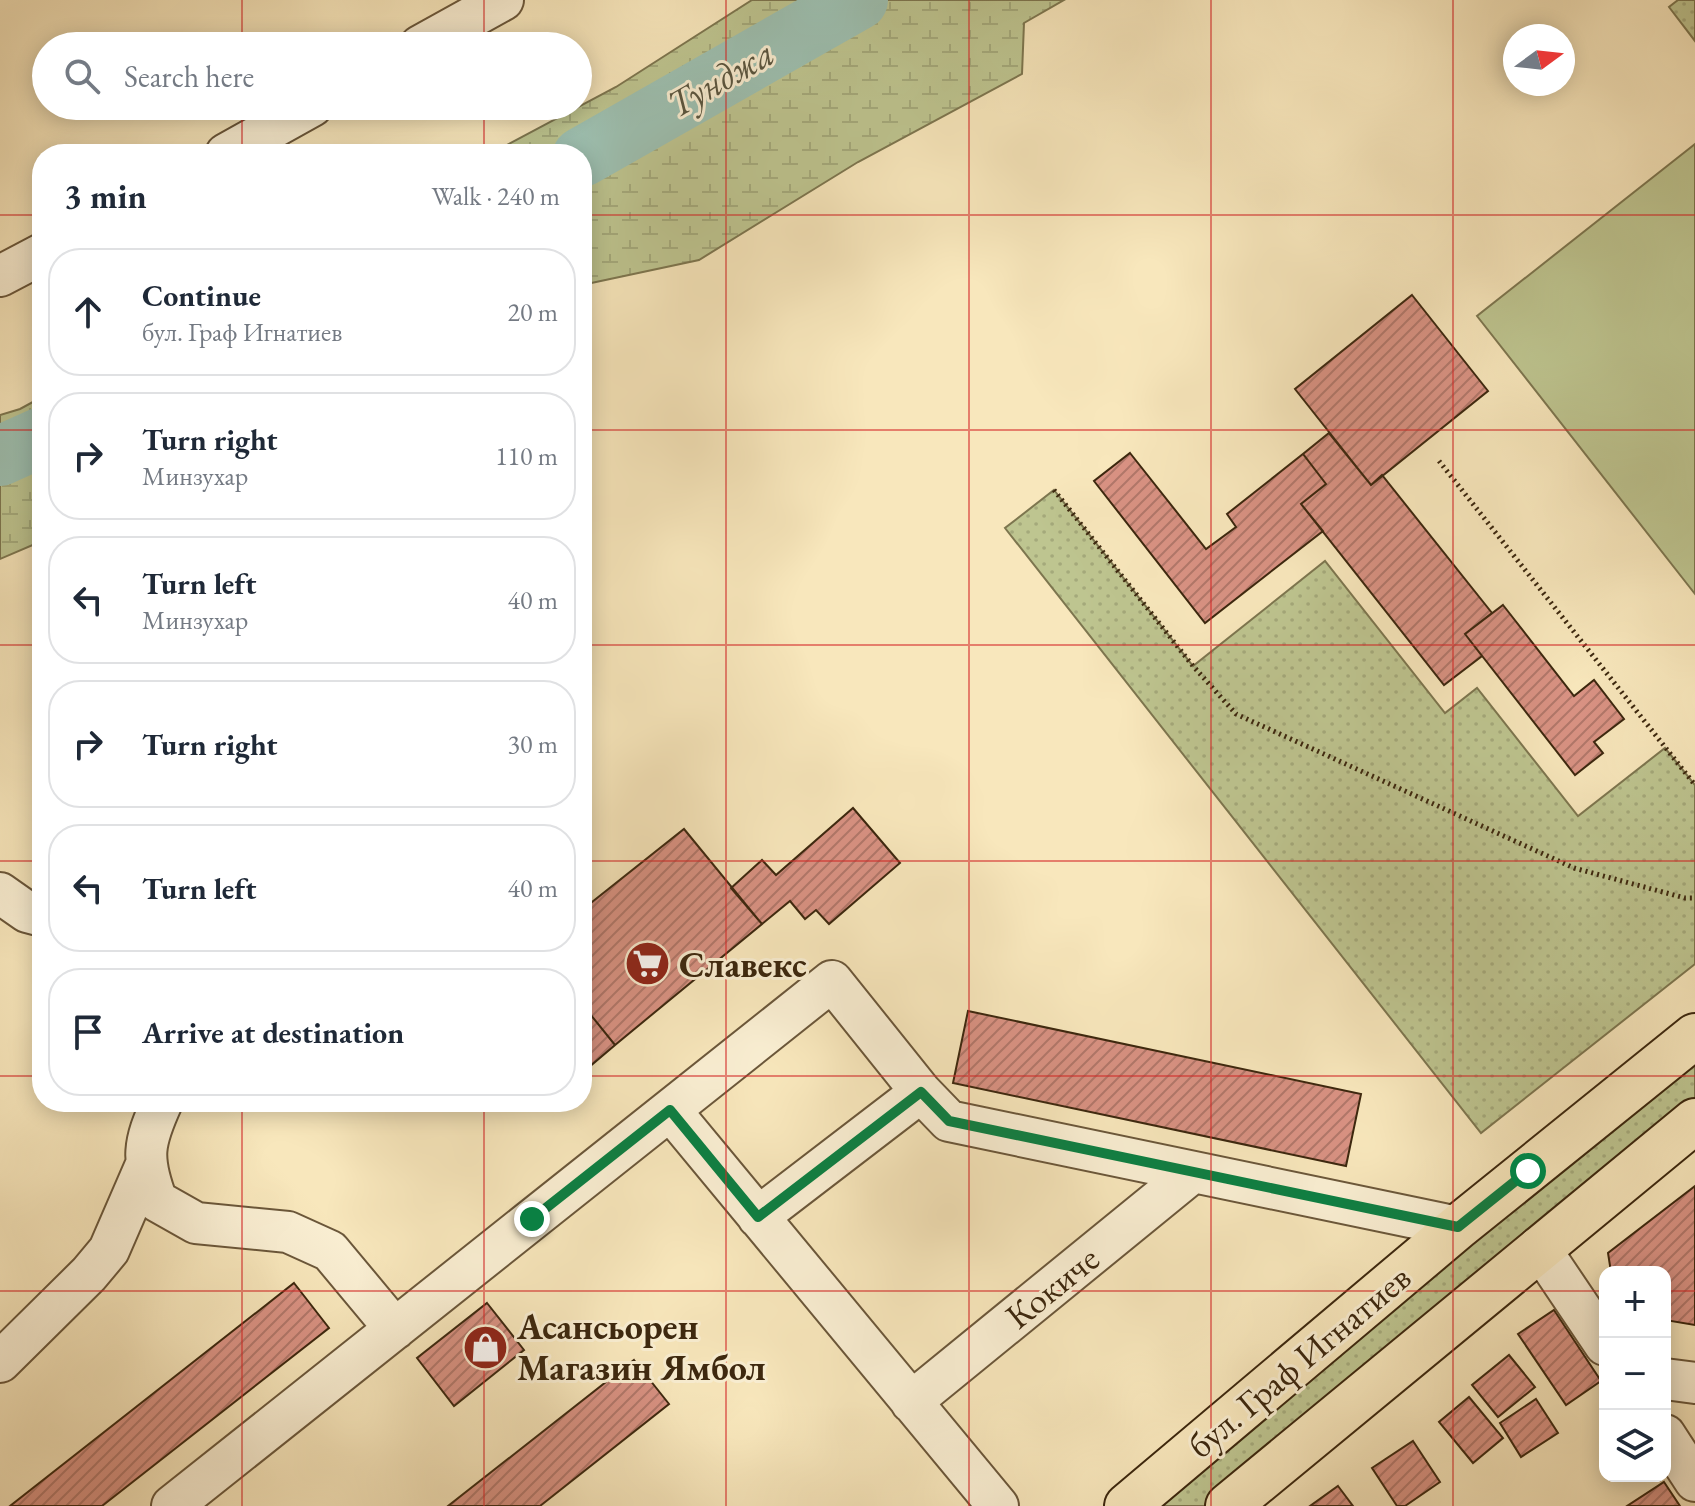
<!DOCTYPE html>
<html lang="en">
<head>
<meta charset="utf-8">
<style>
	:root { --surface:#fff; --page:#f6f6f7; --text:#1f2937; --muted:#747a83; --line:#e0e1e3 }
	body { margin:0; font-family:"EB Garamond",serif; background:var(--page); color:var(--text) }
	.controls { position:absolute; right:24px; bottom:24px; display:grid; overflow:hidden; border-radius:16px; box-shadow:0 4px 20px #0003 }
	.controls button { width:72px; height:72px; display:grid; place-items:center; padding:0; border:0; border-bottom:2px solid var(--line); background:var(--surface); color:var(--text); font:40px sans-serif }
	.compass { position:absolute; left:1503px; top:24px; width:72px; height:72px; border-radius:50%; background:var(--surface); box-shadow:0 4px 20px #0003; rotate:75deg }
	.stop { position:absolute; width:24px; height:24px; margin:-18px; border:6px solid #0b8043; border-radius:50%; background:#fff }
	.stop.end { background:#0b8043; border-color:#fff; box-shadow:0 2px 8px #0008 }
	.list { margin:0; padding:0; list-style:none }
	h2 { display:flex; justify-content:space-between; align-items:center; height:104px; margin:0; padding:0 32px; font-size:34px }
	h2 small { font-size:26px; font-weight:400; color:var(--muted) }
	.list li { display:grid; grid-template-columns:52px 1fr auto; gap:24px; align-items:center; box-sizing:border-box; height:128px; margin:0 16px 16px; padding:0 16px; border:2px solid var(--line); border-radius:32px }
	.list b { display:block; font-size:30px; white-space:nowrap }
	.list p { margin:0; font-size:26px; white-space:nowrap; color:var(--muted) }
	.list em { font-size:26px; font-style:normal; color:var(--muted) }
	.icon { flex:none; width:44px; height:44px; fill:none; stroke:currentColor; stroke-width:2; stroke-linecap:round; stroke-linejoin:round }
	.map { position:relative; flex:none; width:1695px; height:1506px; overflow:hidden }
	.search { position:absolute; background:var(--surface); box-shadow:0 4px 20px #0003; left:32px; top:32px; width:560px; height:88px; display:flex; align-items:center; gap:20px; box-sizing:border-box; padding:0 28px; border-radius:44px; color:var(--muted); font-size:30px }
	.panel { position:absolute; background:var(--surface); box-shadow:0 4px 20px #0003; left:32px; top:144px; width:560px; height:968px; border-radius:32px }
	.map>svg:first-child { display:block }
</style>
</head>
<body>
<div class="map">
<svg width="1695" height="1506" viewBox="0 0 1695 1506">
	<defs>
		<pattern id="grass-dots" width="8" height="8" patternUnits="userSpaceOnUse" patternTransform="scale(2)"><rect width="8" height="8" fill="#bec590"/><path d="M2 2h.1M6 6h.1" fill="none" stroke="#a4a97b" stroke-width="1.8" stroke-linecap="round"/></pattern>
		<pattern id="wetland-marsh" width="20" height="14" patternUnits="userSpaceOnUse" patternTransform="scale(2)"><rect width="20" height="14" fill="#bec590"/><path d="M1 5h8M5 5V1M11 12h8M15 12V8" fill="none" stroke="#a4a97b"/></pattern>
		<pattern id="building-hatch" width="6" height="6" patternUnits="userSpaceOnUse" patternTransform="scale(2)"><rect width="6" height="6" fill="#d99283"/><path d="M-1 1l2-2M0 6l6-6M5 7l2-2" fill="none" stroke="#b1776a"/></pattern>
	</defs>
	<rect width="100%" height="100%" fill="#f8e7bc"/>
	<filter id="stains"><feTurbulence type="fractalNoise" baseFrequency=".0025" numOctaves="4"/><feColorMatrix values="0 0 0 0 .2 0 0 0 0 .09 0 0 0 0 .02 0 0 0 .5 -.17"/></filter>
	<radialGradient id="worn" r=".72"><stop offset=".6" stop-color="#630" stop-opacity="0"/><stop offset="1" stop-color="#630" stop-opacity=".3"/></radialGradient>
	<!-- grass -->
	<path fill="url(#grass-dots)" stroke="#7d764f" stroke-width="2" d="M 1678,0 L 1695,0 L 1695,41 L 1669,7 Z
		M 1054,490 L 1193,666 L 1325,561 L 1445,713 L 1477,688 L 1578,816 L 1665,748 L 1695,785 L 1695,964 L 1481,1133 L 1005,528 Z
		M 1695,1036 L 1695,1121 L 1228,1506 L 1127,1506 Z"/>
	<!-- wetland -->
	<path fill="url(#wetland-marsh)" stroke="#7d764f" stroke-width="2" d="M 752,0 L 1064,0 L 1024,23 L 1022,74 L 858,162 L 699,260 L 582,285 L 582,154 L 490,154 L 616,87 Z
		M 42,397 L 42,541 L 0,559 L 0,415 L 20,409 Z"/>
	<!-- park -->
	<path fill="#bec590" stroke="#7d764f" stroke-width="2" d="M 1695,144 L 1695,594 L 1477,316 Z"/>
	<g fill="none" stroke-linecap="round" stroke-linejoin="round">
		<!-- river -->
		<path stroke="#9dc0b1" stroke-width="60" d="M 582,157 L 858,0
			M 0,456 L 42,437"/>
	</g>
	<!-- building -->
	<path fill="url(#building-hatch)" stroke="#3c270e" stroke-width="2" d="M 1412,295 L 1488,391 L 1371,485 L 1295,389 Z
		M 1329,433 L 1371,485 L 1382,475 L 1492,613 L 1465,634 L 1482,656 L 1444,685 L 1301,504 L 1326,484 L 1303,454 Z
		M 1130,453 L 1206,549 L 1236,527 L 1227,514 L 1303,454 L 1326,484 L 1301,504 L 1323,531 L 1205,623 L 1094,481 Z
		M 1503,605 L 1574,696 L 1594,680 L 1624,719 L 1594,742 L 1603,753 L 1575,775 L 1465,634 Z
		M 853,808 L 900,863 L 829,924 L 816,910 L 805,919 L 790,901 L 762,924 L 731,888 L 762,860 L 776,875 Z
		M 684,829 L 762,924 L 615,1045 L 582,1004 L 582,910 Z
		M 582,1004 L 615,1045 L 582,1073 Z
		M 968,1011 L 1361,1094 L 1346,1166 L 953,1083 Z
		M 1695,1186 L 1695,1325 L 1665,1320 L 1665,1272 L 1611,1272 L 1608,1253 Z
		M 294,1283 L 329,1328 L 102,1506 L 10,1506 Z
		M 487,1303 L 524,1350 L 454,1406 L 417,1358 Z
		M 1554,1310 L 1601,1381 L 1566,1405 L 1518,1334 Z
		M 1509,1355 L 1535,1387 L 1498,1417 L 1472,1385 Z
		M 634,1360 L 669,1404 L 540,1506 L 448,1506 Z
		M 1469,1397 L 1503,1438 L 1473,1463 L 1439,1422 Z
		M 1536,1399 L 1558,1433 L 1521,1457 L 1500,1423 Z
		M 1413,1441 L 1440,1482 L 1405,1506 L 1397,1506 L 1372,1468 Z
		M 1664,1482 L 1680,1506 L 1627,1506 Z
		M 1338,1486 L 1353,1506 L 1310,1506 Z"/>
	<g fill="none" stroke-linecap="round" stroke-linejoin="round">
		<defs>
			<path id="minor" d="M 420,46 L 503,0
				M 226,154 L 312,106
				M 0,276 L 42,254
				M 0,893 L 27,912 L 42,916
				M 162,1102 C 143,1144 141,1158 157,1201 L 196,1223 L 288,1232 L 330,1251 L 395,1329
				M 670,1110 L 998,1506
				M 758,1217 L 921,1092
				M 1539,1247 L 1605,1345
				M 0,1362 L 89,1274 L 109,1250 L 145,1167
				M 1665,1379 L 1695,1383
				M 911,1402 L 1193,1172
				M 1665,1435 L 1695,1481
				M 172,1506 L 832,981 L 921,1092 L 949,1121 L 1458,1227"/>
			<path id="major" d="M 1127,1506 L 1458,1227 L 1695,1036
				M 1228,1506 L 1695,1121"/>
		</defs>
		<!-- minor casing -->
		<use href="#minor" stroke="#6b573a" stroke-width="44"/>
		<!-- major casing -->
		<use href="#major" stroke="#3c270e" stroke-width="48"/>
		<!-- path -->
		<path stroke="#3c270e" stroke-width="5" stroke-dasharray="2 4" stroke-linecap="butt" d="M 1439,461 L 1695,785
			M 1054,490 L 1193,666 L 1236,714 L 1574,868 L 1685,898 L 1695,898"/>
		<!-- minor -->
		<use href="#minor" stroke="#faefd3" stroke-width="40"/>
		<!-- major -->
		<use href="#major" stroke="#f8e7bc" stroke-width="44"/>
	</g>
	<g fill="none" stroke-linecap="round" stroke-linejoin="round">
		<!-- route -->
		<path stroke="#0b8043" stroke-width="10" d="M 532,1219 L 670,1110 L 758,1217 L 921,1092 L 949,1121 L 1458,1227 L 1528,1171"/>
	</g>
	<!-- grid -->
	<path fill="none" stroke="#d62828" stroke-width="2" stroke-opacity="0.55" d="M 242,0 L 242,46M 484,0 L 484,46M 726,0 L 726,1506M 969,0 L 969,1506M 1211,0 L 1211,1506M 1453,0 L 1453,1506M 242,106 L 242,154M 484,106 L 484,154M 0,215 L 42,215M 582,215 L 1695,215M 0,430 L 42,430M 582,430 L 1695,430M 0,645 L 42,645M 582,645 L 1695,645M 0,861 L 42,861M 582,861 L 1695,861M 0,1076 L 42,1076M 582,1076 L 1695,1076M 242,1102 L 242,1506M 484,1102 L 484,1506M 0,1291 L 1605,1291M 1665,1291 L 1695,1291"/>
	<!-- icons -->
	<defs>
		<symbol id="supermarket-disc" viewBox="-11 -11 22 22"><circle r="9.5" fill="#8f2418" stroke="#faefd3"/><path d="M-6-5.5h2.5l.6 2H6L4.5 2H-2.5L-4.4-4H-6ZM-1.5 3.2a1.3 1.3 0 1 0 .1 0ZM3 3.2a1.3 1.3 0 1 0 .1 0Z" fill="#fff"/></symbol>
		<symbol id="shop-disc" viewBox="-11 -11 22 22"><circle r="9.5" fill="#8f2418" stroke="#faefd3"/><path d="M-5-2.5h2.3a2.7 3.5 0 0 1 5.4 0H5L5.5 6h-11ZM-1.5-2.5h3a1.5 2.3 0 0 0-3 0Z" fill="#fff"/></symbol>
	</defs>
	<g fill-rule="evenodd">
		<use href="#supermarket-disc" x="622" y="938" width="51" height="51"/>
		<use href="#shop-disc" x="460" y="1322" width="51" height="51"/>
	</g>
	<g text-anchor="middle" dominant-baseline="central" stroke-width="6" stroke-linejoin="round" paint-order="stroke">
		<!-- poi labels -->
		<g font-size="36" font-weight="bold" fill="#3c270e" stroke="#faefd3" text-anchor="start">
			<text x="679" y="964">Славекс</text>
			<text x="517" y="1326">Асансьорен<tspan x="517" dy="41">Магазин Ямбол</tspan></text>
		</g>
		<!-- street labels -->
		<g font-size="36" fill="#3c270e" stroke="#faefd3">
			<text transform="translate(1052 1287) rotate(-39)">Кокиче</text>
			<text transform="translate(1299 1361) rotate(-40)">бул. Граф Игнатиев</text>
		</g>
		<!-- water labels -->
		<g font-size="38" font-style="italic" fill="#59553f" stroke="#faefd3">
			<text transform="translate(720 78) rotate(-30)">Тунджа</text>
		</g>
	</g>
	<rect width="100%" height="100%" filter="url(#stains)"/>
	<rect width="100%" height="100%" fill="url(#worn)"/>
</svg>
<div class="controls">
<button>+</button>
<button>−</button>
<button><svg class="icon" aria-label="layers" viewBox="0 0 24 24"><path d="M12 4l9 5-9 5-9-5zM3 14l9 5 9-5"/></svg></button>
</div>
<svg class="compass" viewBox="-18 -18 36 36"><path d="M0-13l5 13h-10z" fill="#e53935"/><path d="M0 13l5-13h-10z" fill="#747a83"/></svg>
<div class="stop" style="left:1528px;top:1171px"></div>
<div class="stop end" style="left:532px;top:1219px"></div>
<div class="search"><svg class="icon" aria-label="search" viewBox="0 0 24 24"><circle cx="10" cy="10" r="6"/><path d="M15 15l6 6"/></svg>Search here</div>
<section class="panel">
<h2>3 min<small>Walk · 240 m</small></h2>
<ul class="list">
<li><svg class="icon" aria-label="ahead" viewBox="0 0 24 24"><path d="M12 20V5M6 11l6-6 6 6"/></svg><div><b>Continue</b><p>бул. Граф Игнатиев</p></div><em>20 m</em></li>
<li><svg class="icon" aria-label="right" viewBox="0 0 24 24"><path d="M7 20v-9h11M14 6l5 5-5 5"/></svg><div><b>Turn right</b><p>Минзухар</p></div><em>110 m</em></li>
<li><svg class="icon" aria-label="left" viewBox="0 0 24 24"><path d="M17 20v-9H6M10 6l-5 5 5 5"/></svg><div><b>Turn left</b><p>Минзухар</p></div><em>40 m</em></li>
<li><svg class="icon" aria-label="right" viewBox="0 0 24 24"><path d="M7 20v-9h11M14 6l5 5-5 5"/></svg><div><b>Turn right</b></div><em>30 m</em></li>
<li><svg class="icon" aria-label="left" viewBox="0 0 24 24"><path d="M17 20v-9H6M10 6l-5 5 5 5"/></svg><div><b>Turn left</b></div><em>40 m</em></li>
<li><svg class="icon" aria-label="arrive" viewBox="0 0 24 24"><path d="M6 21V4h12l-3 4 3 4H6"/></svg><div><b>Arrive at destination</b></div></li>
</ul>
</section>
</div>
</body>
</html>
